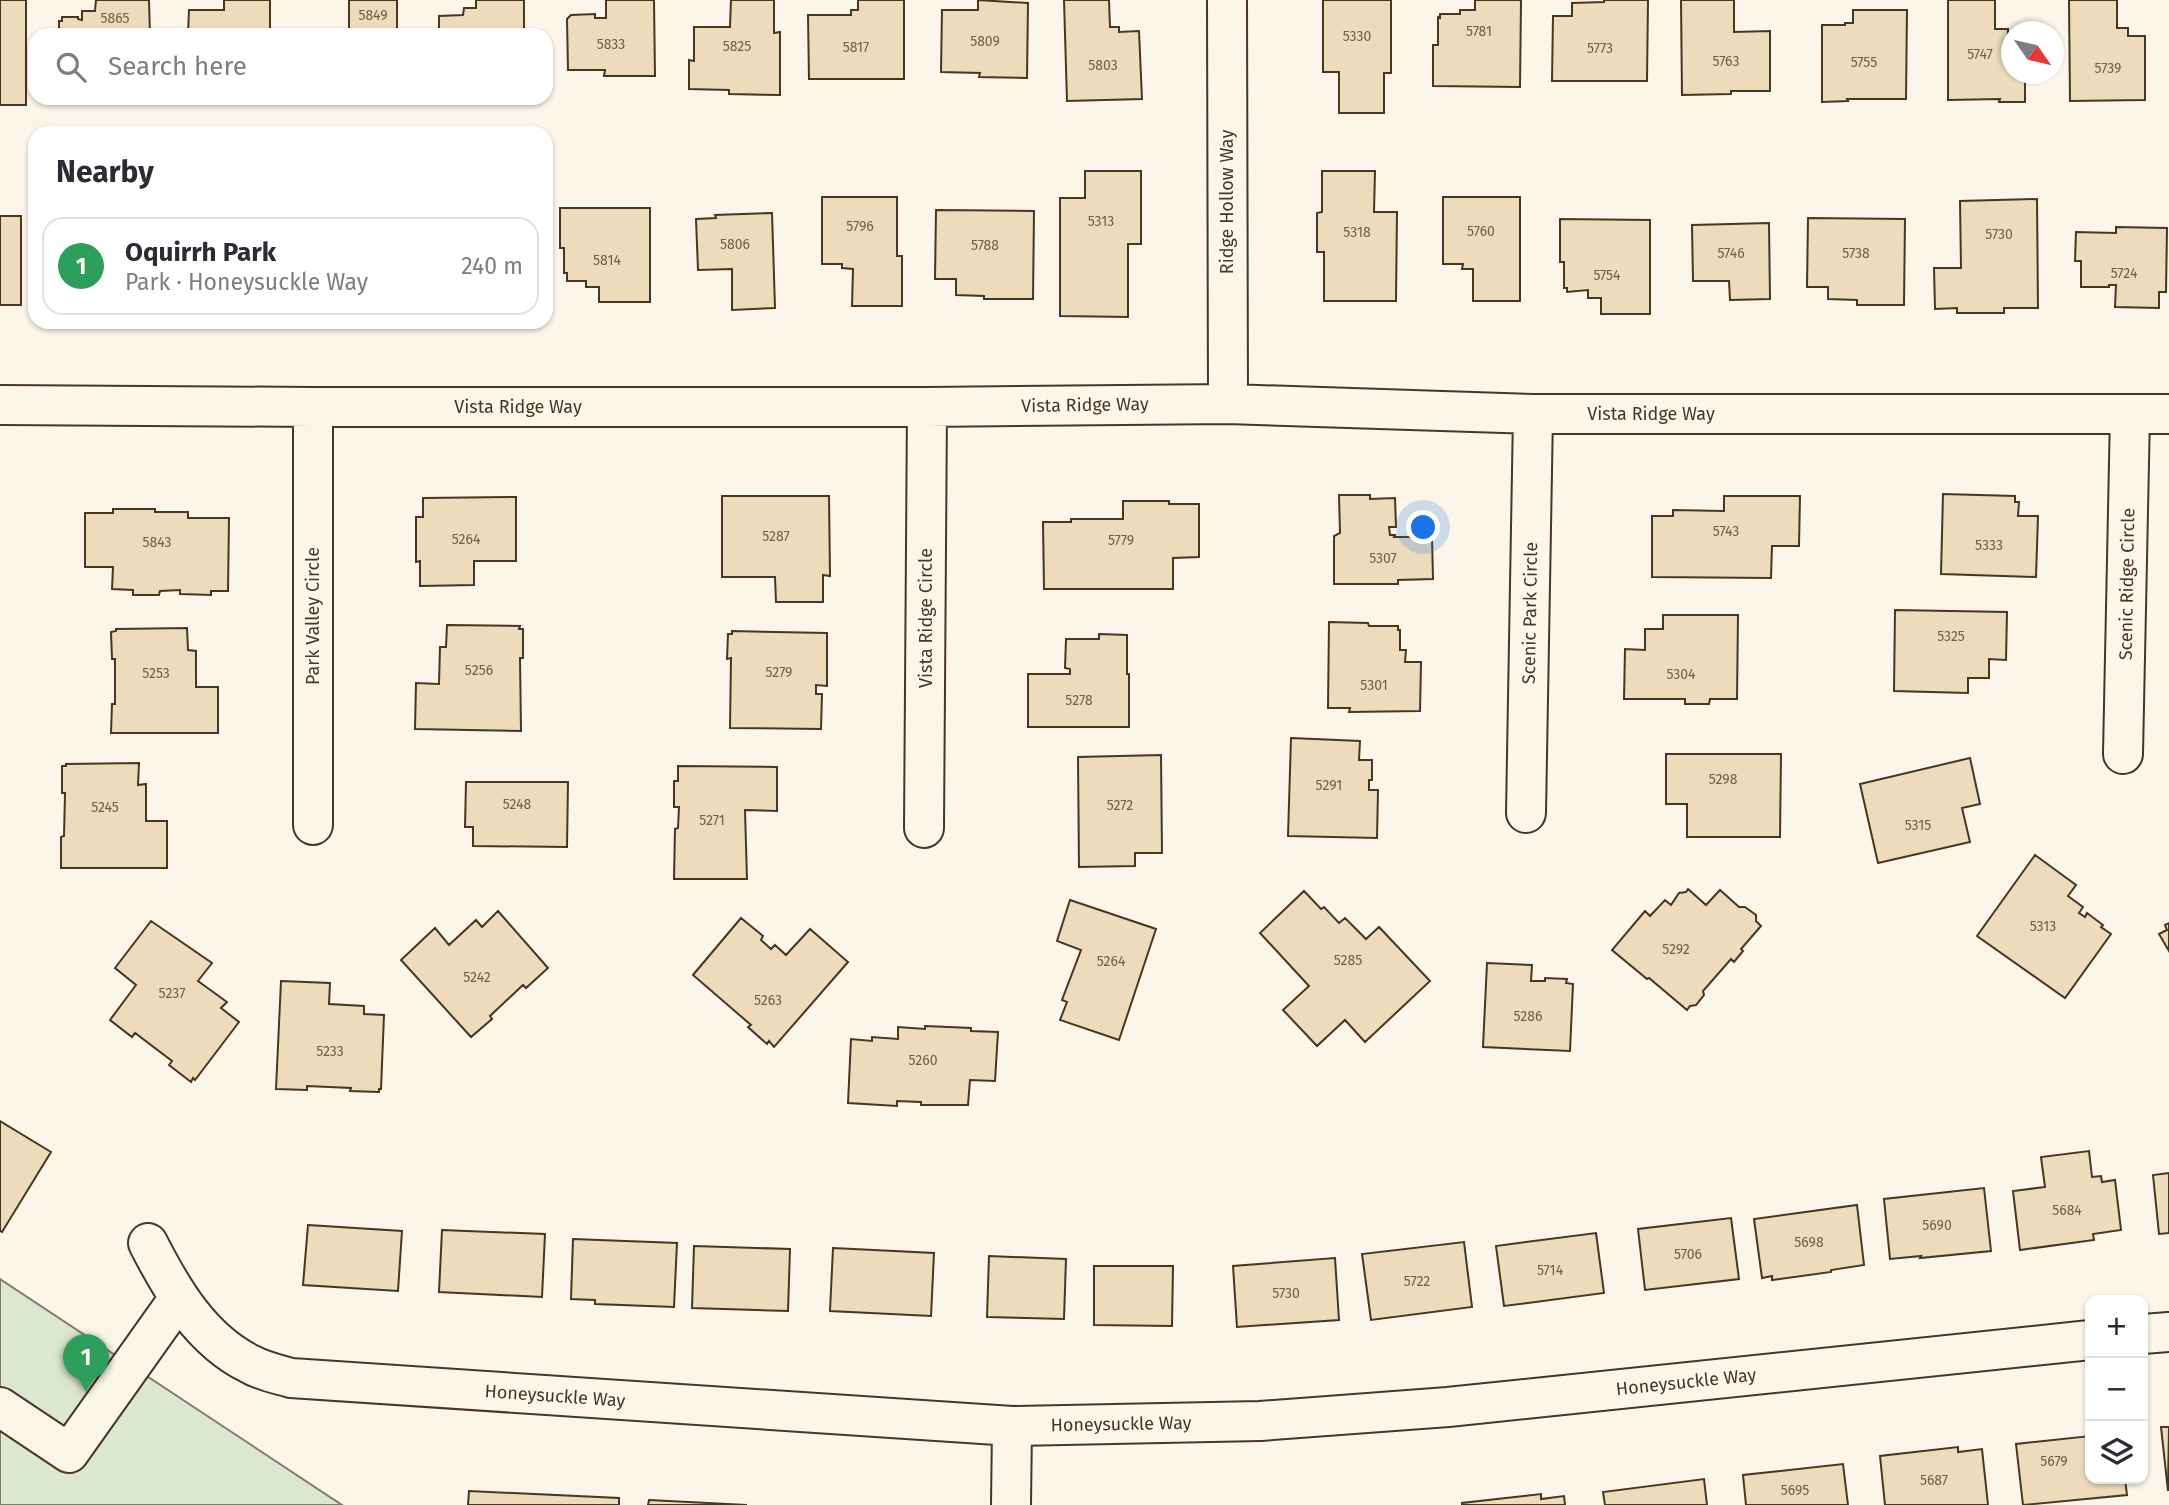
<!DOCTYPE html>
<html lang="en">
<head>
<meta charset="utf-8">
<style>
	:root { --surface:#fff; --page:#f7f7f7; --text:#2b2b33; --muted:#7c7c81; --line:#e1e1e2; --accent:#d93025 }
	body { margin:0; font-family:"Fira Sans",sans-serif; background:var(--page); color:var(--text) }
	.controls { position:absolute; right:21px; bottom:21px; display:grid; overflow:hidden; border-radius:14px; box-shadow:0 2px 5px #0004 }
	.controls button { width:63px; height:63px; display:grid; place-items:center; padding:0; border:0; border-bottom:2px solid var(--line); background:var(--surface); color:var(--text); font:35px sans-serif }
	.compass { position:absolute; left:2001px; top:21px; width:63px; height:63px; border-radius:50%; background:var(--surface); box-shadow:0 2px 5px #0004; rotate:124deg }
	.you { position:absolute; left:1424px; top:528px; width:24px; height:24px; margin:-18px; border:5px solid #fff; border-radius:50%; background:#1a73e8; box-shadow:0 0 0 10px #1a73e833 }
	.badge { display:grid; place-items:center; width:46px; height:46px; border-radius:50%; background:var(--accent); color:#fff; font-size:23px; font-weight:700 }
	.pin { position:absolute; translate:-50% -58px; filter:drop-shadow(0 2px 4px #0008) }
	.pin::after { content:''; position:absolute; top:37px; width:24px; height:21px; background:inherit; clip-path:polygon(0 0,100% 0,50% 100%) }
	.list { margin:0; padding:0; list-style:none }
	h2 { display:flex; justify-content:space-between; align-items:center; height:91px; margin:0; padding:0 28px; font-size:30px }
	h2 small { font-size:23px; font-weight:400; color:var(--muted) }
	.list li { display:grid; grid-template-columns:46px 1fr auto; gap:21px; align-items:center; box-sizing:border-box; height:98px; margin:0 14px 14px; padding:0 14px; border:2px solid var(--line); border-radius:21px }
	.list b { display:block; font-size:26px; white-space:nowrap }
	.list p { margin:0; font-size:23px; white-space:nowrap; color:var(--muted) }
	.list em { font-size:23px; font-style:normal; color:var(--muted) }
	.icon { flex:none; width:38px; height:38px; fill:none; stroke:currentColor; stroke-width:2; stroke-linecap:round; stroke-linejoin:round }
	.map { position:relative; flex:none; width:2169px; height:1505px; overflow:hidden }
	.search { position:absolute; background:var(--surface); box-shadow:0 2px 5px #0004; left:28px; top:28px; width:525px; height:77px; display:flex; align-items:center; gap:18px; box-sizing:border-box; padding:0 24px; border-radius:21px; color:var(--muted); font-size:26px }
	.panel { position:absolute; background:var(--surface); box-shadow:0 2px 5px #0004; left:28px; top:126px; width:525px; height:203px; border-radius:21px }
	.map>svg:first-child { display:block }
</style>
</head>
<body>
<div class="map">
<svg width="2169" height="1505" viewBox="0 0 2169 1505">
	<rect width="100%" height="100%" fill="#fbf6e9"/>
	<!-- green -->
	<path fill="#dce7d0" stroke="#887966" stroke-width="2" d="M 0,1279 L 342,1505 L 0,1505 Z"/>
	<!-- building -->
	<path fill="#ecdcbc" stroke="#4a3520" stroke-width="2" d="M 0,0 L 26,0 L 26,105 L 0,105 Z
		M 96,0 L 149,0 L 150,35 L 59,35 L 59,21 L 62,21 L 62,17 L 78,17 L 78,19 L 82,20 L 82,11 L 95,11 Z
		M 224,0 L 270,0 L 270,35 L 188,35 L 189,10 L 224,10 Z
		M 349,0 L 397,0 L 397,35 L 319,35 L 342,34 L 341,30 L 349,30 Z
		M 476,0 L 524,0 L 524,35 L 439,35 L 439,16 L 463,15 L 464,8 L 476,8 Z
		M 606,0 L 654,0 L 655,76 L 604,76 L 605,70 L 568,70 L 567,19 L 571,15 L 595,14 L 595,18 L 606,18 Z
		M 731,0 L 774,0 L 774,33 L 780,32 L 780,95 L 729,94 L 729,90 L 689,89 L 689,60 L 694,61 L 694,27 L 730,27 Z
		M 858,0 L 904,0 L 904,79 L 809,79 L 808,15 L 851,15 L 851,10 L 858,10 Z
		M 978,0 L 1028,3 L 1027,78 L 979,77 L 980,73 L 941,72 L 942,10 L 978,10 Z
		M 1064,0 L 1109,0 L 1110,27 L 1119,27 L 1119,32 L 1139,31 L 1142,99 L 1067,101 Z
		M 1323,0 L 1391,0 L 1391,73 L 1384,73 L 1384,113 L 1339,113 L 1339,72 L 1323,72 Z
		M 1475,0 L 1521,0 L 1520,87 L 1433,86 L 1433,45 L 1438,45 L 1438,17 L 1440,18 L 1440,14 L 1460,14 L 1460,10 L 1475,10 Z
		M 1604,0 L 1648,0 L 1647,81 L 1552,81 L 1553,16 L 1572,16 L 1572,3 L 1604,2 Z
		M 1681,0 L 1734,0 L 1734,32 L 1770,31 L 1770,91 L 1731,91 L 1731,94 L 1682,95 Z
		M 1948,0 L 1995,0 L 1995,29 L 2008,29 L 2008,34 L 2011,34 L 2011,74 L 2025,74 L 2025,102 L 1999,102 L 2000,99 L 1948,100 Z
		M 2069,0 L 2117,0 L 2117,28 L 2128,28 L 2128,36 L 2145,36 L 2145,100 L 2070,101 Z
		M 1853,10 L 1907,10 L 1906,99 L 1847,99 L 1848,101 L 1822,102 L 1822,25 L 1845,25 L 1845,23 L 1853,23 Z
		M 319,98 L 397,98 L 397,103 L 319,104 Z
		M 1085,171 L 1141,171 L 1141,244 L 1128,244 L 1128,317 L 1060,316 L 1060,198 L 1085,198 Z
		M 1322,171 L 1375,171 L 1374,212 L 1397,212 L 1396,301 L 1324,301 L 1324,252 L 1317,252 L 1317,213 L 1322,212 Z
		M 822,197 L 897,197 L 897,256 L 902,256 L 902,306 L 852,306 L 853,269 L 842,268 L 842,264 L 822,264 Z
		M 1443,197 L 1520,197 L 1520,301 L 1473,301 L 1473,269 L 1462,269 L 1463,264 L 1443,264 Z
		M 2037,199 L 2038,308 L 2004,308 L 2004,313 L 1957,313 L 1957,308 L 1935,309 L 1934,268 L 1961,268 L 1960,201 Z
		M 560,208 L 650,208 L 650,302 L 599,302 L 599,287 L 586,287 L 586,281 L 567,281 L 567,273 L 564,273 L 564,248 L 560,248 Z
		M 936,210 L 1034,211 L 1033,299 L 984,299 L 984,296 L 956,295 L 956,279 L 935,279 Z
		M 772,213 L 775,308 L 732,310 L 732,269 L 698,270 L 696,219 L 716,218 L 715,215 Z
		M 0,216 L 21,216 L 21,305 L 0,305 Z
		M 1808,218 L 1905,219 L 1904,305 L 1857,305 L 1857,300 L 1828,299 L 1828,287 L 1807,287 Z
		M 1560,219 L 1650,220 L 1650,314 L 1601,314 L 1601,298 L 1588,298 L 1588,290 L 1567,292 L 1567,288 L 1564,288 L 1564,262 L 1560,262 Z
		M 1769,223 L 1770,299 L 1730,300 L 1729,281 L 1693,281 L 1692,225 Z
		M 2116,227 L 2167,228 L 2166,292 L 2159,292 L 2159,308 L 2115,307 L 2116,285 L 2109,285 L 2109,287 L 2081,287 L 2081,261 L 2075,261 L 2076,232 L 2116,233 Z
		M 1943,494 L 2015,496 L 2015,502 L 2019,502 L 2018,516 L 2038,516 L 2036,577 L 1941,574 Z
		M 1339,495 L 1370,495 L 1370,499 L 1395,498 L 1396,527 L 1389,527 L 1390,535 L 1395,535 L 1394,537 L 1432,537 L 1433,579 L 1398,580 L 1398,584 L 1334,584 L 1334,536 L 1340,533 Z
		M 722,496 L 829,496 L 830,576 L 823,575 L 823,602 L 776,602 L 775,577 L 722,577 Z
		M 1724,496 L 1800,496 L 1799,546 L 1772,546 L 1771,578 L 1652,577 L 1652,516 L 1673,516 L 1673,510 L 1724,511 Z
		M 516,497 L 516,561 L 474,561 L 474,585 L 420,586 L 420,561 L 416,562 L 416,517 L 423,517 L 423,498 Z
		M 1123,501 L 1169,501 L 1169,504 L 1199,504 L 1199,557 L 1173,558 L 1173,589 L 1044,589 L 1043,522 L 1071,522 L 1071,519 L 1123,519 Z
		M 113,509 L 155,509 L 155,512 L 188,512 L 188,518 L 229,518 L 228,591 L 211,591 L 211,595 L 180,594 L 180,590 L 160,591 L 159,595 L 133,595 L 133,590 L 112,589 L 113,567 L 85,567 L 85,513 L 113,513 Z
		M 1895,610 L 2007,612 L 2006,660 L 1989,659 L 1989,678 L 1968,678 L 1968,693 L 1894,691 Z
		M 1663,615 L 1738,615 L 1737,699 L 1710,699 L 1709,704 L 1685,704 L 1685,699 L 1624,699 L 1625,649 L 1645,650 L 1645,629 L 1663,629 Z
		M 1329,622 L 1368,623 L 1369,626 L 1398,626 L 1398,630 L 1400,630 L 1400,650 L 1406,650 L 1405,662 L 1421,662 L 1420,711 L 1349,712 L 1350,708 L 1328,708 Z
		M 447,625 L 520,626 L 519,629 L 523,629 L 523,658 L 520,658 L 521,731 L 415,729 L 416,683 L 439,684 L 440,647 L 446,647 Z
		M 187,628 L 188,650 L 196,651 L 196,687 L 218,687 L 218,733 L 111,733 L 112,704 L 115,704 L 115,659 L 112,659 L 111,632 L 116,631 L 116,629 Z
		M 732,631 L 827,633 L 827,686 L 816,685 L 816,694 L 822,694 L 821,729 L 730,728 L 731,658 L 727,659 L 728,634 L 732,634 Z
		M 1099,634 L 1127,635 L 1127,674 L 1129,674 L 1129,727 L 1028,727 L 1028,674 L 1070,674 L 1070,669 L 1065,668 L 1066,639 L 1099,639 Z
		M 1291,738 L 1360,741 L 1359,760 L 1372,760 L 1372,780 L 1369,780 L 1369,790 L 1378,790 L 1377,838 L 1288,836 Z
		M 1666,754 L 1781,754 L 1780,837 L 1687,837 L 1687,804 L 1666,804 Z
		M 1161,755 L 1162,853 L 1135,853 L 1135,866 L 1079,867 L 1078,757 Z
		M 1970,758 L 1980,804 L 1962,808 L 1970,842 L 1878,863 L 1860,784 Z
		M 139,763 L 138,785 L 146,784 L 146,821 L 167,821 L 167,868 L 61,868 L 61,837 L 64,836 L 65,793 L 62,793 L 62,766 L 66,766 L 66,764 Z
		M 678,766 L 777,767 L 777,811 L 745,810 L 747,879 L 674,879 L 675,829 L 678,828 L 679,807 L 674,807 L 674,781 L 678,781 Z
		M 466,782 L 568,782 L 567,847 L 473,846 L 473,827 L 465,827 Z
		M 2035,855 L 2076,885 L 2068,896 L 2083,907 L 2079,913 L 2085,917 L 2087,913 L 2103,925 L 2101,927 L 2111,934 L 2065,998 L 1977,936 Z
		M 1688,889 L 1706,905 L 1720,890 L 1739,907 L 1745,907 L 1756,915 L 1756,921 L 1761,926 L 1741,949 L 1743,951 L 1734,962 L 1731,959 L 1703,991 L 1704,995 L 1696,1005 L 1690,1006 L 1687,1010 L 1649,978 L 1647,979 L 1612,950 L 1645,911 L 1650,916 L 1665,900 L 1671,905 L 1679,893 L 1686,892 Z
		M 1304,891 L 1321,909 L 1324,907 L 1339,923 L 1345,918 L 1366,939 L 1379,927 L 1430,981 L 1365,1042 L 1345,1020 L 1317,1046 L 1283,1010 L 1309,986 L 1260,933 Z
		M 1070,900 L 1156,929 L 1119,1040 L 1060,1020 L 1067,1002 L 1062,1000 L 1081,950 L 1057,941 Z
		M 498,911 L 548,968 L 526,988 L 523,985 L 490,1016 L 492,1019 L 471,1037 L 401,960 L 435,928 L 449,945 L 476,920 L 482,927 Z
		M 741,918 L 763,936 L 761,940 L 771,949 L 775,945 L 786,955 L 810,929 L 848,962 L 774,1047 L 769,1041 L 767,1044 L 748,1027 L 751,1025 L 693,975 Z
		M 151,921 L 212,963 L 198,981 L 227,1002 L 221,1008 L 239,1022 L 195,1080 L 193,1078 L 191,1082 L 169,1065 L 172,1061 L 135,1033 L 132,1037 L 110,1020 L 136,985 L 115,968 Z
		M 2169,923 L 2169,951 L 2159,934 L 2167,930 L 2165,925 Z
		M 1487,963 L 1532,965 L 1531,981 L 1545,981 L 1545,978 L 1567,979 L 1566,983 L 1573,984 L 1570,1051 L 1483,1047 Z
		M 281,981 L 330,983 L 329,1004 L 364,1006 L 364,1014 L 384,1015 L 381,1089 L 379,1089 L 379,1092 L 350,1091 L 351,1088 L 307,1086 L 307,1090 L 276,1089 Z
		M 925,1026 L 971,1028 L 971,1031 L 998,1032 L 995,1081 L 970,1080 L 968,1105 L 921,1105 L 921,1102 L 897,1101 L 897,1106 L 848,1103 L 851,1039 L 872,1041 L 872,1037 L 898,1039 L 898,1027 L 925,1029 Z
		M 0,1121 L 51,1152 L 2,1232 L 0,1231 Z
		M 2089,1151 L 2092,1177 L 2101,1176 L 2102,1182 L 2115,1180 L 2121,1230 L 2093,1234 L 2094,1240 L 2020,1250 L 2013,1191 L 2045,1187 L 2041,1157 Z
		M 2169,1173 L 2169,1233 L 2159,1234 L 2153,1175 Z
		M 1984,1188 L 1991,1251 L 1920,1258 L 1921,1256 L 1890,1259 L 1884,1199 Z
		M 1857,1205 L 1864,1265 L 1831,1270 L 1831,1272 L 1772,1280 L 1772,1276 L 1762,1278 L 1754,1219 Z
		M 1731,1218 L 1739,1279 L 1645,1290 L 1638,1229 Z
		M 308,1225 L 402,1231 L 398,1291 L 303,1285 Z
		M 442,1230 L 545,1234 L 542,1297 L 439,1292 Z
		M 1596,1233 L 1604,1293 L 1504,1306 L 1496,1246 Z
		M 573,1239 L 677,1243 L 674,1307 L 595,1304 L 595,1300 L 571,1299 Z
		M 1464,1242 L 1472,1307 L 1371,1320 L 1362,1254 Z
		M 694,1246 L 790,1249 L 788,1311 L 692,1308 Z
		M 833,1248 L 934,1253 L 931,1316 L 830,1311 Z
		M 989,1256 L 1066,1259 L 1064,1319 L 987,1317 Z
		M 1335,1258 L 1339,1320 L 1237,1327 L 1233,1266 Z
		M 1094,1266 L 1173,1266 L 1172,1326 L 1094,1325 Z
		M 2161,1427 L 2169,1427 L 2168,1491 Z
		M 2090,1436 L 2090,1479 L 2125,1479 L 2127,1495 L 2023,1505 L 2016,1444 Z
		M 1958,1447 L 1958,1452 L 1982,1449 L 1988,1505 L 1885,1505 L 1880,1456 Z
		M 1843,1464 L 1848,1505 L 1746,1505 L 1743,1475 Z
		M 1704,1479 L 1707,1505 L 1605,1505 L 1603,1492 Z
		M 469,1491 L 619,1498 L 619,1505 L 468,1505 Z
		M 1541,1494 L 1541,1499 L 1564,1496 L 1565,1505 L 1462,1505 L 1462,1503 Z
		M 649,1500 L 747,1505 L 648,1505 Z"/>
	<g fill="none" stroke-linecap="round" stroke-linejoin="round">
		<defs>
			<path id="street" d="M 1227,0 L 1228,404
				M 0,405 L 313,407 L 927,407 L 1228,404 L 1533,414 L 2169,414
				M 313,407 L 313,825
				M 2123,754 L 2130,414
				M 1526,813 L 1533,414
				M 924,828 L 927,407
				M 148,1243 C 172,1290 201,1340 250,1364 C 262,1371 277,1374 291,1378 L 1012,1426 L 1260,1421 L 1448,1407 L 2090,1340
				M 2143,1334 L 2169,1332
				M 0,1407 L 69,1453 L 179,1298
				M 1011,1505 L 1012,1426"/>
		</defs>
		<!-- street casing -->
		<use href="#street" stroke="#4a3520" stroke-width="42"/>
		<!-- street -->
		<use href="#street" stroke="#fbf6e9" stroke-width="38"/>
	</g>
	<g text-anchor="middle" dominant-baseline="central" stroke-width="5" stroke-linejoin="round" paint-order="stroke">
		<!-- number labels -->
		<g font-size="14" fill="#725f47">
			<text x="373" y="15">5849</text>
			<text x="115" y="18">5865</text>
			<text x="1479" y="31">5781</text>
			<text x="1357" y="36">5330</text>
			<text x="985" y="41">5809</text>
			<text x="611" y="44">5833</text>
			<text x="737" y="46">5825</text>
			<text x="856" y="47">5817</text>
			<text x="1600" y="48">5773</text>
			<text x="1980" y="54">5747</text>
			<text x="1726" y="61">5763</text>
			<text x="1864" y="62">5755</text>
			<text x="1103" y="65">5803</text>
			<text x="2108" y="68">5739</text>
			<text x="1101" y="221">5313</text>
			<text x="860" y="226">5796</text>
			<text x="1481" y="231">5760</text>
			<text x="1357" y="232">5318</text>
			<text x="1999" y="234">5730</text>
			<text x="735" y="244">5806</text>
			<text x="985" y="245">5788</text>
			<text x="1731" y="253">5746</text>
			<text x="1856" y="253">5738</text>
			<text x="607" y="260">5814</text>
			<text x="2124" y="273">5724</text>
			<text x="1607" y="275">5754</text>
			<text x="1726" y="531">5743</text>
			<text x="776" y="536">5287</text>
			<text x="466" y="539">5264</text>
			<text x="1121" y="540">5779</text>
			<text x="157" y="542">5843</text>
			<text x="1989" y="545">5333</text>
			<text x="1383" y="558">5307</text>
			<text x="1951" y="636">5325</text>
			<text x="479" y="670">5256</text>
			<text x="779" y="672">5279</text>
			<text x="156" y="673">5253</text>
			<text x="1681" y="674">5304</text>
			<text x="1374" y="685">5301</text>
			<text x="1079" y="700">5278</text>
			<text x="1723" y="779">5298</text>
			<text x="1329" y="785">5291</text>
			<text x="517" y="804">5248</text>
			<text x="1120" y="805">5272</text>
			<text x="105" y="807">5245</text>
			<text x="712" y="820">5271</text>
			<text x="1918" y="825">5315</text>
			<text x="2043" y="926">5313</text>
			<text x="1676" y="949">5292</text>
			<text x="1348" y="960">5285</text>
			<text x="1111" y="961">5264</text>
			<text x="477" y="977">5242</text>
			<text x="172" y="993">5237</text>
			<text x="768" y="1000">5263</text>
			<text x="1528" y="1016">5286</text>
			<text x="330" y="1051">5233</text>
			<text x="923" y="1060">5260</text>
			<text x="2067" y="1210">5684</text>
			<text x="1937" y="1225">5690</text>
			<text x="1809" y="1242">5698</text>
			<text x="1688" y="1254">5706</text>
			<text x="1550" y="1270">5714</text>
			<text x="1417" y="1281">5722</text>
			<text x="1286" y="1293">5730</text>
			<text x="2054" y="1461">5679</text>
			<text x="1934" y="1480">5687</text>
			<text x="1795" y="1490">5695</text>
		</g>
		<!-- street labels -->
		<g font-size="18" fill="#4a3520" stroke="#fbf6e9">
			<text transform="translate(1227 202) rotate(-90)">Ridge Hollow Way</text>
			<text transform="translate(1085 405) rotate(-1)">Vista Ridge Way</text>
			<text x="518" y="407">Vista Ridge Way</text>
			<text x="1651" y="414">Vista Ridge Way</text>
			<text transform="translate(2127 584) rotate(-89)">Scenic Ridge Circle</text>
			<text transform="translate(1530 613) rotate(-89)">Scenic Park Circle</text>
			<text transform="translate(313 616) rotate(-90)">Park Valley Circle</text>
			<text transform="translate(926 618) rotate(-90)">Vista Ridge Circle</text>
			<text transform="translate(1686 1382) rotate(-6)">Honeysuckle Way</text>
			<text transform="translate(555 1396) rotate(4)">Honeysuckle Way</text>
			<text transform="translate(1121 1424) rotate(-1)">Honeysuckle Way</text>
		</g>
	</g>
</svg>
<div class="controls">
<button>+</button>
<button>−</button>
<button><svg class="icon" aria-label="layers" viewBox="0 0 24 24"><path d="M12 4l9 5-9 5-9-5zM3 14l9 5 9-5"/></svg></button>
</div>
<svg class="compass" viewBox="-18 -18 36 36"><path d="M0-13l5 13h-10z" fill="#e53935"/><path d="M0 13l5-13h-10z" fill="#7c7c81"/></svg>
<div class="you"></div>
<div class="pin badge" style="left:86px;top:1392px;background:#2e9e5b">1</div>
<div class="search"><svg class="icon" aria-label="search" viewBox="0 0 24 24"><circle cx="10" cy="10" r="6"/><path d="M15 15l6 6"/></svg>Search here</div>
<section class="panel">
<h2>Nearby<small></small></h2>
<ul class="list">
<li><span class="badge" style="background:#2e9e5b">1</span><div><b>Oquirrh Park</b><p>Park · Honeysuckle Way</p></div><em>240 m</em></li>
</ul>
</section>
</div>
</body>
</html>
